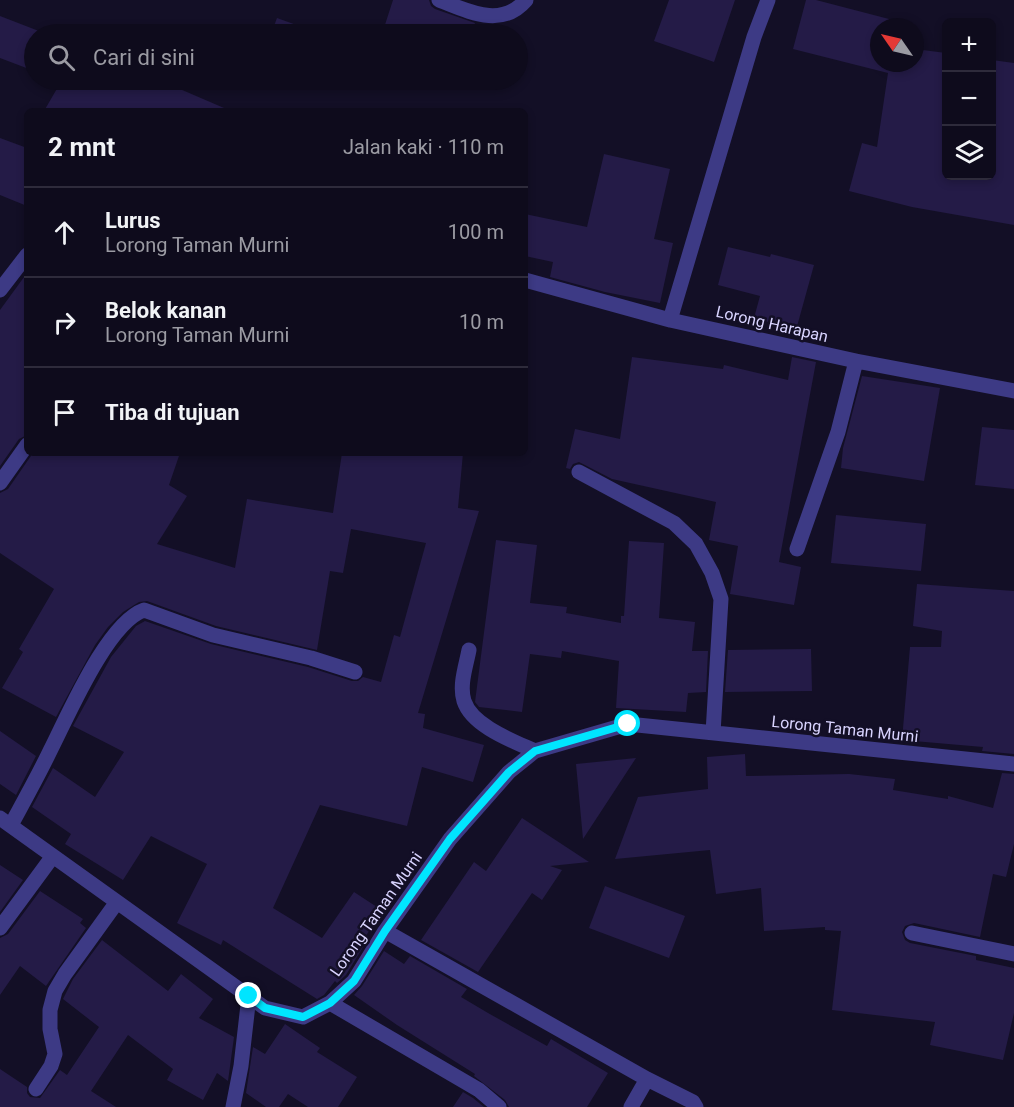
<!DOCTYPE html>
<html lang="id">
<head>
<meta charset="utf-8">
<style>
	:root { --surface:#0e0b1c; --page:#171425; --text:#f1f3f6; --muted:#9b9ba3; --line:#2e2b3b }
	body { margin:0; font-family:Roboto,sans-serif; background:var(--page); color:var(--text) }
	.controls { position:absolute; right:18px; top:18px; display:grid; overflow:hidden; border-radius:9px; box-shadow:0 3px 9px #0003 }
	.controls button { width:54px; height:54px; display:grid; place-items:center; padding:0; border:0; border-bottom:2px solid var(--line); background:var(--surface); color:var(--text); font:30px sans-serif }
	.compass { position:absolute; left:870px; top:18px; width:54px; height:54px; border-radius:50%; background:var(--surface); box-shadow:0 3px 9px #0003; rotate:304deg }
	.stop { position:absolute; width:18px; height:18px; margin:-14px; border:4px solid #00e5ff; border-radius:50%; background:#fff }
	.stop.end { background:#00e5ff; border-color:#fff; box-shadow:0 2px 6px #0008 }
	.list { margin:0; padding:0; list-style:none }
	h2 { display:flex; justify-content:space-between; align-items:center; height:78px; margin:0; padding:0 24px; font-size:26px }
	h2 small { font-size:20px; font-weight:400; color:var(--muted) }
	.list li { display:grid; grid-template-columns:39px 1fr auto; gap:18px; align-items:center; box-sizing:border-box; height:90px; padding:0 24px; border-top:2px solid var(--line) }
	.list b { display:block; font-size:22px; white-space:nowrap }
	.list p { margin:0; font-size:20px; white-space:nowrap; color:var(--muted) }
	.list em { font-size:20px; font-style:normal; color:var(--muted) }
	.icon { flex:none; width:33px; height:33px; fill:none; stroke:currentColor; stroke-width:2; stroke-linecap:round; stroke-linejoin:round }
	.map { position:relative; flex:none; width:1014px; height:1107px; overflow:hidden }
	.search { position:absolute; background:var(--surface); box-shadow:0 3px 9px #0003; left:24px; top:24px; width:504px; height:66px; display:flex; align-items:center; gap:15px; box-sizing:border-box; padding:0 21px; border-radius:33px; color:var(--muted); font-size:22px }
	.panel { position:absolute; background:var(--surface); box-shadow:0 3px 9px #0003; left:24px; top:108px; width:504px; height:348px; border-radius:9px }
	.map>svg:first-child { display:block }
</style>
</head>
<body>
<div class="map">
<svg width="1014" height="1107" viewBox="0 0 1014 1107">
	<rect width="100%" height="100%" fill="#130f26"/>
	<!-- building -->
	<path fill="#241b47" d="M 393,0 L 429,0 L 431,6 L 435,9 L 475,23 L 471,34 L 382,34 Z
		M 669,0 L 735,0 L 714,62 L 654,41 Z
		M 806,0 L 816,0 L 889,19 L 887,27 L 879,27 L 879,63 L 915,63 L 915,49 L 946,53 L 946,176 L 992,176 L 992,60 L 1014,63 L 1014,225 L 912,207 L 849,191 L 862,143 L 877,147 L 888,73 L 793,49 Z
		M 0,16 L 44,33 L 43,34 L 34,34 L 34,57 L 29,69 L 0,58 Z
		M 277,18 L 316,32 L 315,34 L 271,34 Z
		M 62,80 L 159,80 L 231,111 L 44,111 Z
		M 437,80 L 471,80 L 468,90 Z
		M 0,138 L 27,148 L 27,206 L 0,195 Z
		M 604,154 L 670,169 L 654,239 L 673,243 L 660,303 L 605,292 L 550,277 L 553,262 L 525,256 L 525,214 L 587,227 Z
		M 728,247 L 770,257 L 771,254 L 814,265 L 796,330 L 754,318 L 760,296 L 718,285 Z
		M 27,273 L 27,435 L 19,439 L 0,466 L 0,310 Z
		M 632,357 L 723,369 L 724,365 L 788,380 L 792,357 L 816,362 L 779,562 L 801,567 L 794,605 L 730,594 L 738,546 L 709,540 L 716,502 L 612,479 L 579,462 L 573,464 L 570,469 L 566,468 L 575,429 L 620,439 Z
		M 862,376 L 940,388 L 924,481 L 841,468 L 843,448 Z
		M 982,427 L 1014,430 L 1014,489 L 975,485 Z
		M 33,453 L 180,453 L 169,485 L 187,496 L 157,544 L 235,568 L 247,499 L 333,513 L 342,453 L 463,453 L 458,508 L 479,511 L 418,713 L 425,714 L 423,728 L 484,745 L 473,782 L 422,767 L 407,826 L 320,805 L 273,908 L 322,938 L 354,892 L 383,911 L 365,937 L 368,939 L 346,975 L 337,983 L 335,981 L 324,995 L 317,999 L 223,940 L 221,945 L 177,923 L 207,864 L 151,836 L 123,880 L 65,844 L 71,834 L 32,807 L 53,768 L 95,797 L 124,752 L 73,726 L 111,657 L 136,626 L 145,621 L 211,644 L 308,667 L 352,681 L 358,681 L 363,677 L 381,682 L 394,635 L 400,637 L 426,543 L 351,529 L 343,573 L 330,571 L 317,650 L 216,626 L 147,601 L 139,602 L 123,612 L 108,627 L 95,645 L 56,717 L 2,688 L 23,652 L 19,649 L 54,589 L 0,553 L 0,493 L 8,489 Z
		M 836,515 L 926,524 L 921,571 L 831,563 Z
		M 496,540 L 537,545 L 530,603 L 567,607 L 566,613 L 621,623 L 621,616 L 624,616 L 629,541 L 664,543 L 659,618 L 695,622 L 692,651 L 708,651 L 706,692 L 688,693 L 686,712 L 616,708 L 619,661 L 562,651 L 561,658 L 530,654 L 522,712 L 479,707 L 475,702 Z
		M 917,584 L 1014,591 L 1014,754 L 982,751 L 983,747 L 902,740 L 910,647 L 941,647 L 942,631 L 913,626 Z
		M 811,649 L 812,691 L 725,692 L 728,650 Z
		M 0,731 L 36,756 L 16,795 L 0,784 Z
		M 745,754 L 746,776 L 849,774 L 895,779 L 893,790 L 948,799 L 948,796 L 993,808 L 1002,773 L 1014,774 L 1014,844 L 1006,877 L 993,874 L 980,937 L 914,923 L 905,926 L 902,932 L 905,940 L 910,943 L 976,956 L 976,960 L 1014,968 L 1014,1013 L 1003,1060 L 930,1045 L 935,1022 L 832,1010 L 841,931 L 825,930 L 825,927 L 764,931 L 761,888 L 716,894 L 710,850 L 615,859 L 638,797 L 708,789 L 707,757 Z
		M 636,758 L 583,839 L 576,764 Z
		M 522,818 L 589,862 L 550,866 L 562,870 L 542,900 L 532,893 L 478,972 L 421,940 L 474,862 L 486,871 Z
		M 0,865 L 23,880 L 0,912 Z
		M 605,886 L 685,916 L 669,958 L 589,928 Z
		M 40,891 L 83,919 L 80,923 L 86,928 L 46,986 L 20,966 L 0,995 L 0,938 L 8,934 Z
		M 102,940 L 168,991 L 181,974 L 213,999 L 199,1018 L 234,1037 L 228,1081 L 217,1073 L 203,1100 L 167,1080 L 173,1069 L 128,1035 L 91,1091 L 116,1107 L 0,1107 L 0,1069 L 27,1087 L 27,1093 L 30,1097 L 40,1098 L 60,1070 L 67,1075 L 99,1027 L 63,999 L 73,979 Z
		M 384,951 L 404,964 L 410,956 L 467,989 L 461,997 L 488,1013 L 547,1046 L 551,1039 L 608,1073 L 587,1107 L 509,1107 L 505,1100 L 474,1076 L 475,1074 L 397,1025 L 354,995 L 362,986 Z
		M 285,1024 L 320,1048 L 317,1052 L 357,1077 L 338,1107 L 308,1107 L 288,1094 L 279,1107 L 266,1107 L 246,1093 L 253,1047 L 265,1054 Z
		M 463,1092 L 473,1098 L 484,1107 L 453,1107 Z"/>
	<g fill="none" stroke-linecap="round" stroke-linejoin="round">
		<!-- minor -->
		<path stroke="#3d3a85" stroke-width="15" d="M 439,0 C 468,11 501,29 526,0
			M 525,280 L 670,320 L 856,361 L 1014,391
			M 0,290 L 27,255
			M 670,320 L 754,37 L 768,0
			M 579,472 L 674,523 L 696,544 L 712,573 L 721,599 L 713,733
			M 0,483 L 27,445
			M 797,549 L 838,432 L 856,361
			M 469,650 C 466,666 459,685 464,701 C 472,726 513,741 535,751
			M 0,818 L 265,1008 L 303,1017 L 330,1003 L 354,981 L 385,931 L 450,839 L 509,772 L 535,751 L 628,724 L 1014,764
			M 11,825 C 24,801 38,776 50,751 C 68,716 107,623 144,610 L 213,635 L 311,658 L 355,672
			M 0,928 L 53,856
			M 385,931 L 647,1079 L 693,1102 L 696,1107
			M 912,933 L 1014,954
			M 330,1003 L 479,1090 L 499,1107
			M 36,1089 L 51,1066 L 55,1054 L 50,1029 L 50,1010 L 55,991 L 65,974 L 117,902
			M 233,1107 L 241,1066 L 249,996
			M 631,1107 L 647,1079"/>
	</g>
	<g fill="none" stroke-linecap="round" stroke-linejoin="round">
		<!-- route -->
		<path stroke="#00e5ff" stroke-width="8" d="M 249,996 L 265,1008 L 303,1017 L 330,1003 L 354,981 L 385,931 L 450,839 L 509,772 L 535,751 L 628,724"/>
	</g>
	<g text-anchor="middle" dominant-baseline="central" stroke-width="5" stroke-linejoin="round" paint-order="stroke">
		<!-- street labels -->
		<g font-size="16" fill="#d9d4ff" stroke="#130f26">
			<text transform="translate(772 324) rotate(13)">Lorong Harapan</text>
			<text transform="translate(845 729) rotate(6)">Lorong Taman Murni</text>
			<text transform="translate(376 914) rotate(-55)">Lorong Taman Murni</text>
		</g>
	</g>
</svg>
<div class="controls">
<button>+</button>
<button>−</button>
<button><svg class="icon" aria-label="layers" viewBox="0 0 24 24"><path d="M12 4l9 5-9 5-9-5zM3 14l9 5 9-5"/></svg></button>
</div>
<svg class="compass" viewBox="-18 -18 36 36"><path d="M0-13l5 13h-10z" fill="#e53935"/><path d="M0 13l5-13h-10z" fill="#9b9ba3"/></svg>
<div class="stop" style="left:628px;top:724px"></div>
<div class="stop end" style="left:249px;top:996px"></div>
<div class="search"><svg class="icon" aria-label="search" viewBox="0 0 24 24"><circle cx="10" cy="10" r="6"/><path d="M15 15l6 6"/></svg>Cari di sini</div>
<section class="panel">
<h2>2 mnt<small>Jalan kaki · 110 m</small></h2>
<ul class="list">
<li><svg class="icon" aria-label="ahead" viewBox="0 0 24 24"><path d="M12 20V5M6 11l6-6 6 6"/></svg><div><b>Lurus</b><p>Lorong Taman Murni</p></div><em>100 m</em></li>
<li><svg class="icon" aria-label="right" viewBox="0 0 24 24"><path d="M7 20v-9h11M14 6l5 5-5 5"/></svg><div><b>Belok kanan</b><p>Lorong Taman Murni</p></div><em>10 m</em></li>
<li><svg class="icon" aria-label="arrive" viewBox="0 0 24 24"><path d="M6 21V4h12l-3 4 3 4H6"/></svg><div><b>Tiba di tujuan</b></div></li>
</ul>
</section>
</div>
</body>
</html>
